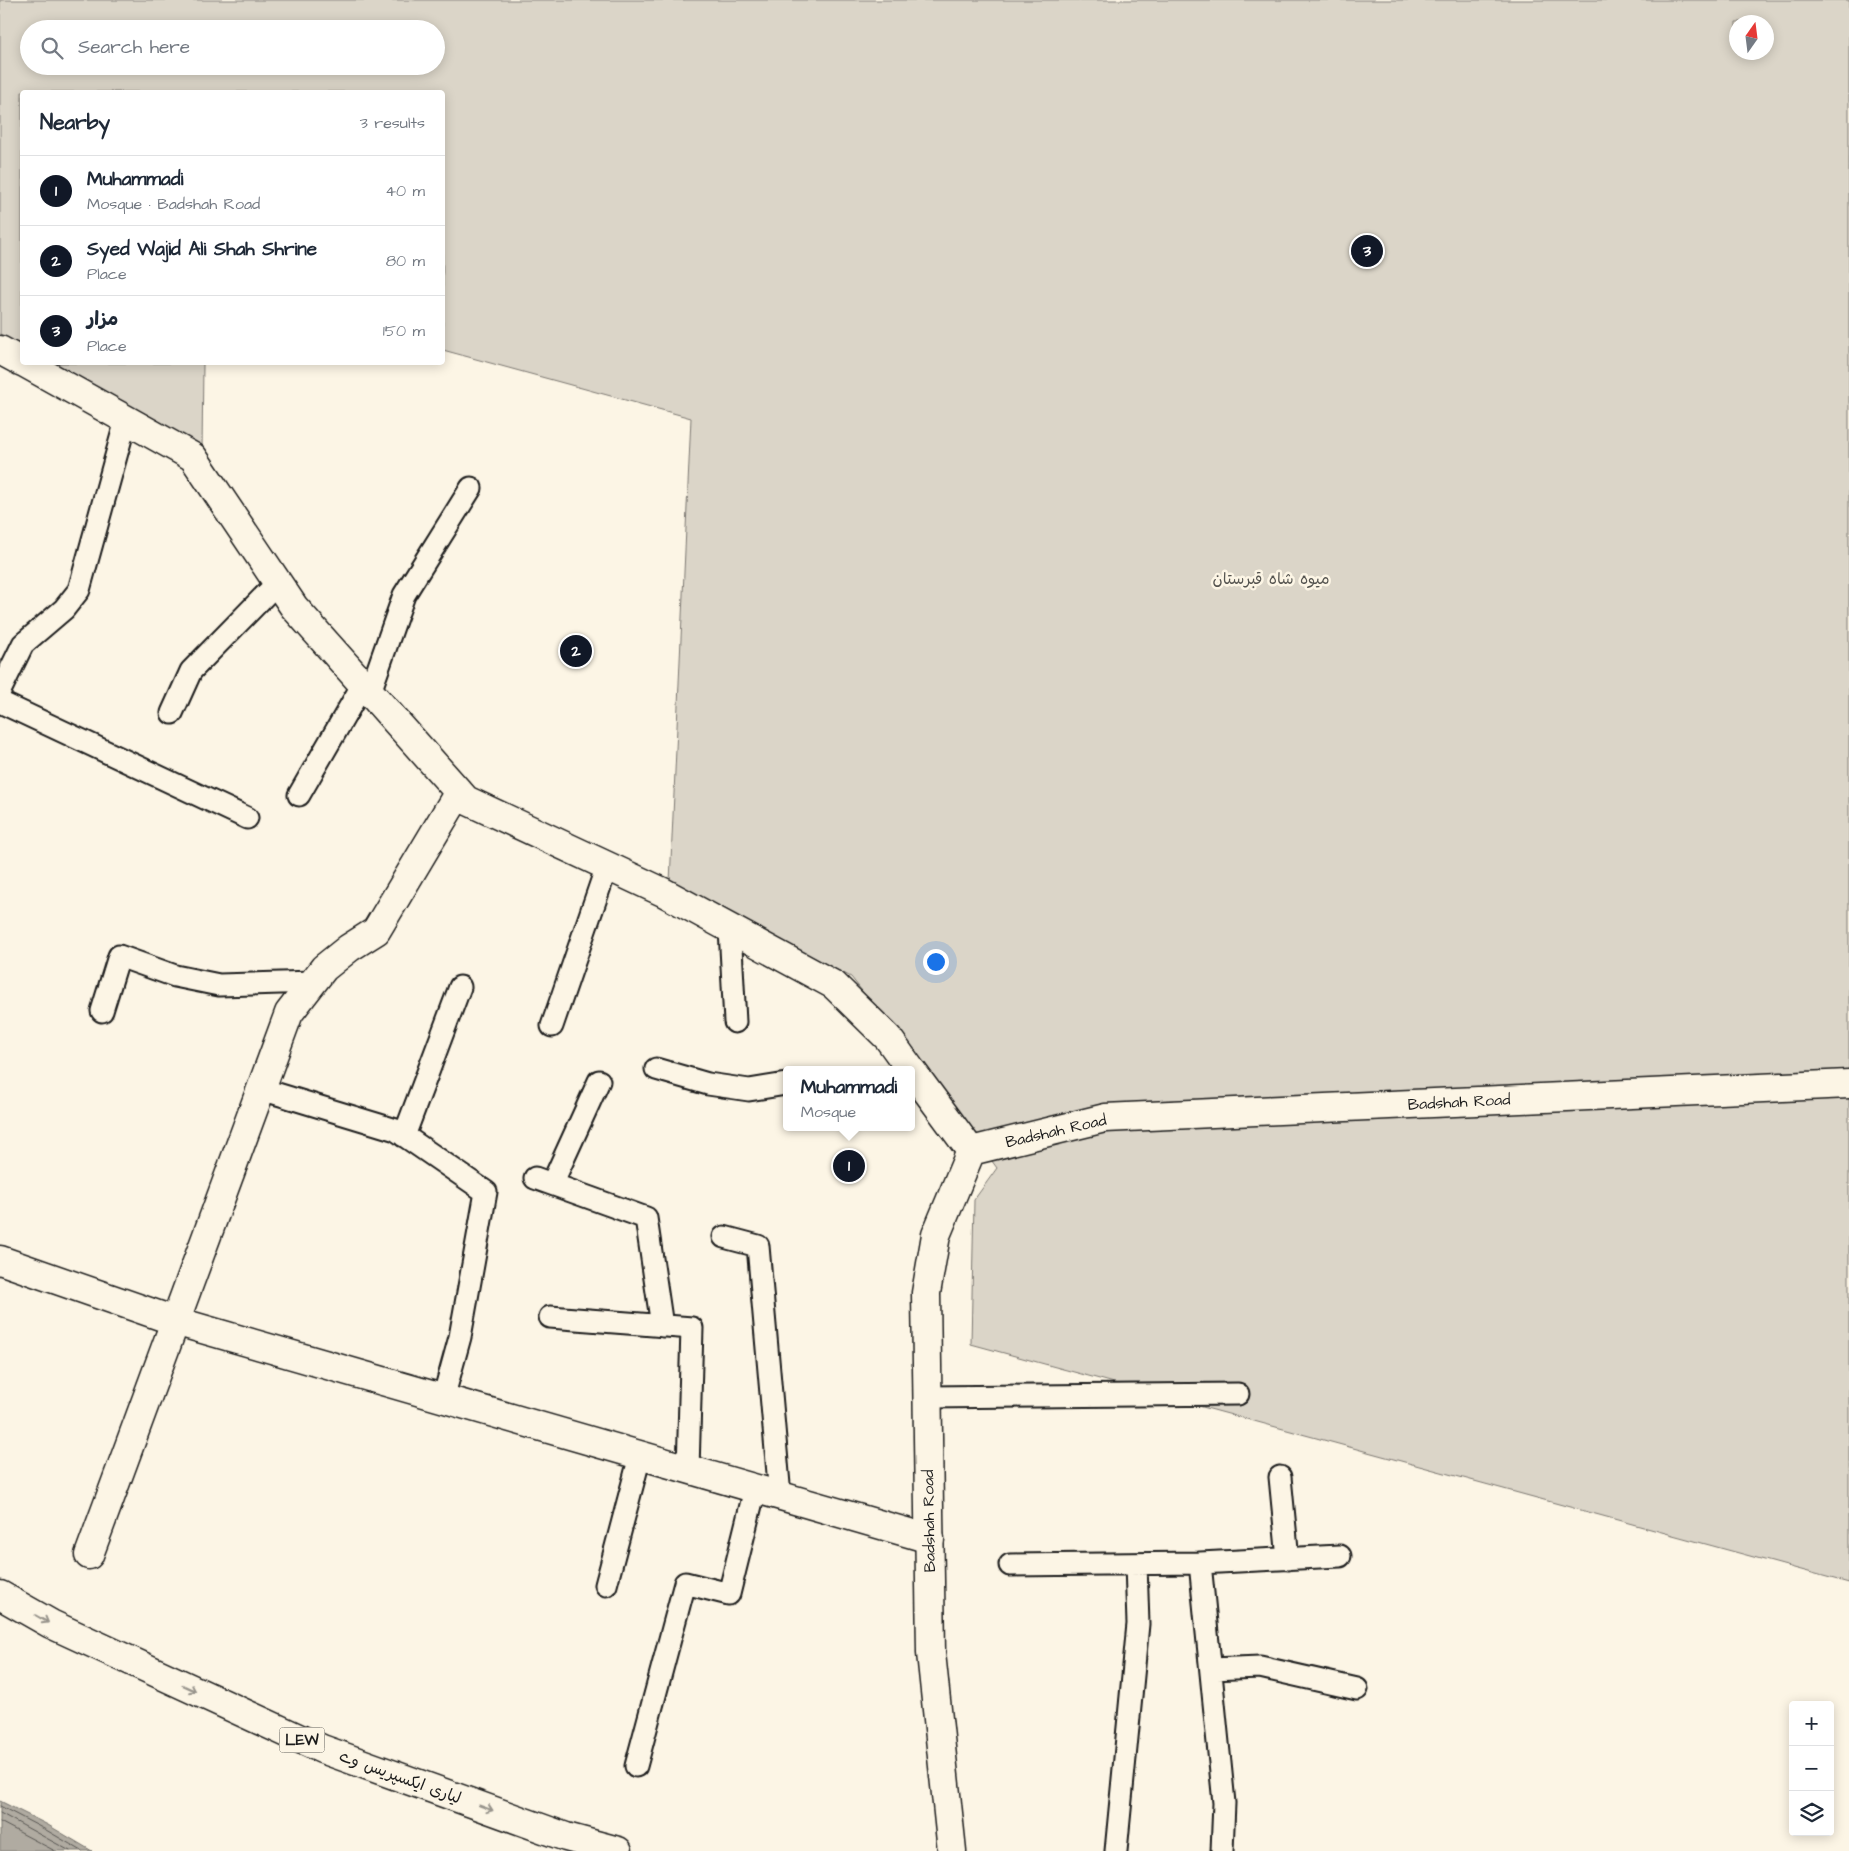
<!DOCTYPE html>
<html lang="en">
<head>
<meta charset="utf-8">
<style>
	:root { --surface:#fff; --page:#f2f2f3; --text:#1f2937; --muted:#747a83; --line:#e0e1e3; --accent:#111827 }
	body { margin:0; font-family:"Architects Daughter","Playpen Sans Arabic",sans-serif; background:var(--page); color:var(--text) }
	.controls { position:absolute; right:15px; bottom:15px; display:grid; overflow:hidden; border-radius:5px; box-shadow:0 2px 12px #0003 }
	.controls button { width:45px; height:45px; display:grid; place-items:center; padding:0; border:0; border-bottom:1px solid var(--line); background:var(--surface); color:var(--text); font:25px sans-serif }
	.compass { position:absolute; left:1729px; top:15px; width:45px; height:45px; border-radius:50%; background:var(--surface); box-shadow:0 2px 12px #0003; rotate:14deg }
	.you { position:absolute; left:935px; top:961px; width:18px; height:18px; margin:-12px; border:4px solid #fff; border-radius:50%; background:#1a73e8; box-shadow:0 0 0 8px #1a73e833 }
	.badge { display:grid; place-items:center; width:32px; height:32px; border-radius:50%; background:var(--accent); color:#fff; font-size:16px; font-weight:700 }
	.pin { position:absolute; translate:-50% -50%; border:2px solid #fff; box-shadow:0 1px 5px #0006 }
	.popup { position:absolute; left:783px; top:1066px; width:132px; height:65px; box-sizing:border-box; display:grid; place-content:center; border-radius:5px; background:var(--surface); filter:drop-shadow(0 1px 4px #0005); font-size:16px; white-space:nowrap; color:var(--muted) }
	.popup b { font-size:19px; color:var(--text) }
	.popup::after { content:''; position:absolute; left:50%; top:100%; margin-left:-10px; border:10px solid transparent; border-top-color:var(--surface) }
	.list { margin:0; padding:0; list-style:none }
	h2 { display:flex; justify-content:space-between; align-items:center; height:65px; margin:0; padding:0 20px; font-size:21px }
	h2 small { font-size:16px; font-weight:400; color:var(--muted) }
	.list li { display:grid; grid-template-columns:32px 1fr auto; gap:15px; align-items:center; box-sizing:border-box; height:70px; padding:0 20px; border-top:1px solid var(--line) }
	.list b { display:block; font-size:19px; white-space:nowrap }
	.list p { margin:0; font-size:16px; white-space:nowrap; color:var(--muted) }
	.list em { font-size:16px; font-style:normal; color:var(--muted) }
	.icon { flex:none; width:28px; height:28px; fill:none; stroke:currentColor; stroke-width:2; stroke-linecap:round; stroke-linejoin:round }
	.map { position:relative; flex:none; width:1849px; height:1851px; overflow:hidden }
	.search { position:absolute; background:var(--surface); box-shadow:0 2px 12px #0003; left:20px; top:20px; width:425px; height:55px; display:flex; align-items:center; gap:12px; box-sizing:border-box; padding:0 18px; border-radius:28px; color:var(--muted); font-size:19px }
	.panel { position:absolute; background:var(--surface); box-shadow:0 2px 12px #0003; left:20px; top:90px; width:425px; height:275px; border-radius:5px }
	.map>svg:first-child { display:block }
</style>
</head>
<body>
<div class="map">
<svg width="1849" height="1851" viewBox="0 0 1849 1851">
	<rect width="100%" height="100%" fill="#fcf5e5"/>
	<filter id="ink" filterUnits="userSpaceOnUse"><feTurbulence type="fractalNoise" baseFrequency=".02" numOctaves="2"/><feDisplacementMap in="SourceGraphic" scale="10" xChannelSelector="R" yChannelSelector="G"/><feConvolveMatrix kernelMatrix="1 2 1 2 8 2 1 2 1" color-interpolation-filters="sRGB"/></filter>
	<g filter="url(#ink)">
		<!-- green -->
		<path fill="#dbd5c8" stroke="#7c7872" fill-rule="evenodd" d="M 0,0 L 1849,0 L 1849,1583 L 971,1344 L 974,1200 L 997,1168 L 951,1105 L 851,977 L 670,882 L 691,418 L 443,350 L 442,92 L 22,92 L 22,348 L 0,334 ZM 1736,22 L 1766,22 L 1766,52 L 1736,52 ZM 29,29 L 436,29 L 436,66 L 29,66 Z
			M 46,363 L 203,363 L 202,452 Z"/>
		<!-- water -->
		<path fill="#b0aba1" stroke="#75726c" d="M 0,1801 L 48,1825 L 92,1851 L 0,1851 Z"/>
		<g fill="none" stroke-linecap="round" stroke-linejoin="round">
			<!-- shore -->
			<path stroke="#575551" stroke-width="1" d="M 0,1806 L 46,1830 L 82,1851
				M 0,1813 L 70,1851
				M 0,1822 L 55,1851"/>
			<defs>
				<path id="lane" d="M 0,691 L 23,644 L 64,609 L 79,590 L 126,420
					M 370,692 L 404,595 L 471,488
					M 0,702 L 247,818
					M 172,713 L 191,671 L 278,582
					M 299,795 L 363,684
					M 730,929 L 735,1022
					M 102,1011 L 119,956 L 175,976 L 219,985 L 314,982
					M 552,1026 L 607,866
					M 656,1069 L 708,1084 L 749,1090 L 786,1084
					M 261,1089 L 396,1130 L 486,1192 L 460,1337 L 443,1399
					M 404,1136 L 460,987
					M 535,1178 L 646,1218 L 662,1326
					M 552,1184 L 599,1081
					M 724,1237 L 758,1246 L 780,1496
					M 550,1317 L 692,1328 L 688,1470
					M 928,1397 L 1238,1394
					M 1280,1477 L 1288,1559
					M 1200,1563 L 1224,1803 L 1222,1851
					M 1010,1565 L 1200,1563 L 1340,1556
					M 606,1585 L 640,1456
					M 1211,1669 L 1260,1667 L 1357,1689
					M 636,1766 L 685,1583 L 729,1594 L 755,1489
					M 1116,1851 L 1138,1624 L 1136,1564"/>
				<path id="street" d="M 0,350 L 22,362
					M 23,362 L 193,457 L 294,607 L 466,800 L 663,892 L 834,985 L 888,1038 L 911,1070
					M 912,1071 L 971,1151
					M 0,1260 L 175,1321 L 930,1539
					M 89,1555 L 289,1013 L 324,968 L 349,948 L 376,931 L 459,792"/>
				<path id="secondary" d="M 952,1851 L 931,1653 L 926,1293 L 936,1235 L 971,1151 L 1105,1118 L 1849,1084"/>
				<path id="highway" d="M 0,1595 L 51,1624 L 322,1749 L 566,1837 L 618,1851"/>
			</defs>
			<!-- lane casing -->
			<use href="#lane" stroke="#1c1c1c" stroke-width="25"/>
			<!-- street casing -->
			<use href="#street" stroke="#1c1c1c" stroke-width="31"/>
			<!-- secondary casing -->
			<use href="#secondary" stroke="#1c1c1c" stroke-width="31"/>
			<!-- highway casing -->
			<use href="#highway" stroke="#1c1c1c" stroke-width="31"/>
			<!-- lane -->
			<use href="#lane" stroke="#fcf5e5" stroke-width="21"/>
			<!-- street -->
			<use href="#street" stroke="#fcf5e5" stroke-width="28"/>
			<!-- secondary -->
			<use href="#secondary" stroke="#fcf5e5" stroke-width="28"/>
			<!-- highway -->
			<use href="#highway" stroke="#fcf5e5" stroke-width="28"/>
		</g>
		<!-- one-way arrows -->
		<defs><path id="oneway-shaft" d="M-6 0H5M1.5-3L5.5 0L1.5 3" fill="none" stroke-width="1.6" stroke-linecap="round" stroke-linejoin="round" transform="scale(1.25)"/></defs>
		<g stroke="#97938b">
			<use href="#oneway-shaft" transform="translate(42 1619) rotate(30)"/>
			<use href="#oneway-shaft" transform="translate(189 1688) rotate(25)"/>
			<use href="#oneway-shaft" transform="translate(486 1808) rotate(20)"/>
		</g>
	</g>
	<g text-anchor="middle" dominant-baseline="central" stroke-width="5" stroke-linejoin="round" paint-order="stroke">
		<!-- shield labels -->
		<rect fill="#fcf5e5" stroke="#5f5d58" stroke-width="1" x="279.5" y="1727.5" width="45" height="25" rx="4"/>
		<g font-size="15" font-weight="bold" fill="#1c1c1c">
			<text x="302" y="1740">LEW</text>
		</g>
		<!-- park labels -->
		<g font-size="16" fill="#555450" stroke="#fcf5e5">
			<text x="1271" y="579">میوہ شاہ قبرستان</text>
		</g>
		<!-- street labels -->
		<g font-size="16" fill="#1c1c1c" stroke="#fcf5e5">
			<text transform="translate(1459 1102) rotate(-3)">Badshah Road</text>
			<text transform="translate(1056 1131) rotate(-13)">Badshah Road</text>
			<text transform="translate(929 1521) rotate(-91)">Badshah Road</text>
			<text transform="translate(400 1777) rotate(20)">لیاری ایکسپریس وے</text>
		</g>
	</g>
</svg>
<div class="controls">
<button>+</button>
<button>−</button>
<button><svg class="icon" aria-label="layers" viewBox="0 0 24 24"><path d="M12 4l9 5-9 5-9-5zM3 14l9 5 9-5"/></svg></button>
</div>
<svg class="compass" viewBox="-18 -18 36 36"><path d="M0-13l5 13h-10z" fill="#e53935"/><path d="M0 13l5-13h-10z" fill="#747a83"/></svg>
<div class="you"></div>
<div class="pin badge" style="left:849px;top:1166px">1</div>
<div class="popup"><b>Muhammadi</b>Mosque</div>
<div class="pin badge" style="left:576px;top:651px">2</div>
<div class="pin badge" style="left:1367px;top:251px">3</div>
<div class="search"><svg class="icon" aria-label="search" viewBox="0 0 24 24"><circle cx="10" cy="10" r="6"/><path d="M15 15l6 6"/></svg>Search here</div>
<section class="panel">
<h2>Nearby<small>3 results</small></h2>
<ul class="list">
<li><span class="badge">1</span><div><b>Muhammadi</b><p>Mosque · Badshah Road</p></div><em>40 m</em></li>
<li><span class="badge">2</span><div><b>Syed Wajid Ali Shah Shrine</b><p>Place</p></div><em>80 m</em></li>
<li><span class="badge">3</span><div><b>مزار</b><p>Place</p></div><em>150 m</em></li>
</ul>
</section>
</div>
</body>
</html>
